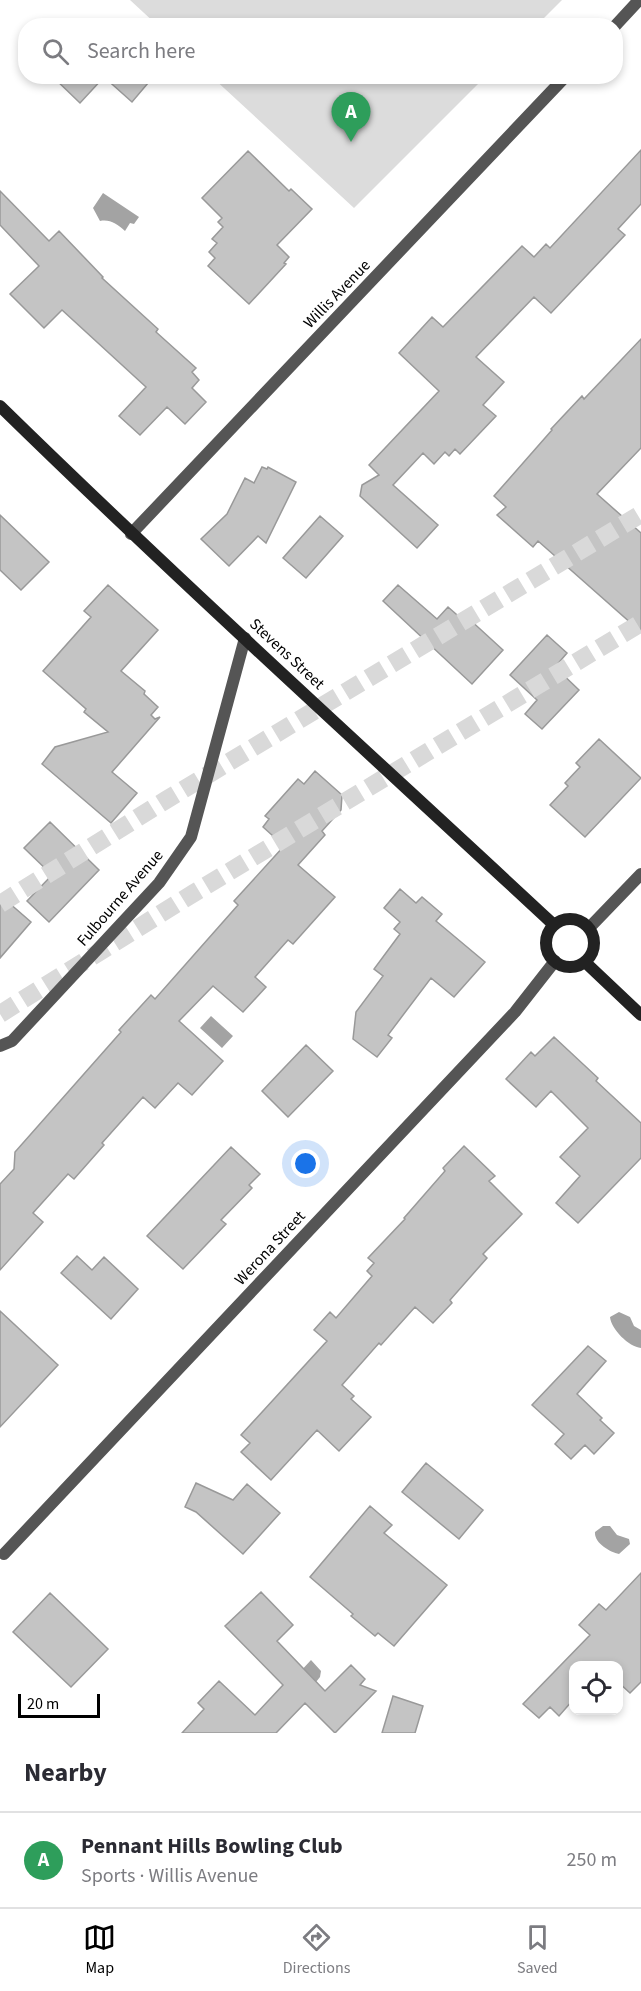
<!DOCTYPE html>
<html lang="en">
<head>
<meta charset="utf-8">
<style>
	:root { --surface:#fff; --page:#f2f2f3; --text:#2b2b33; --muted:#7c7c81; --line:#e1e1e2; --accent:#000 }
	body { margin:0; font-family:"Source Sans 3",sans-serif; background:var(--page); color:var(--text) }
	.controls { position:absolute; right:18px; bottom:18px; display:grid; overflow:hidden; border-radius:12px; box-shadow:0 3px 9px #0003 }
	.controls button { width:54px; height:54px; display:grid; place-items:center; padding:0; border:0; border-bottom:2px solid var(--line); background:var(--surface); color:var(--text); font:30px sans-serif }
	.scale { position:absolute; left:18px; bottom:15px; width:82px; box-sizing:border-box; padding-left:6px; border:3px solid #000; border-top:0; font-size:16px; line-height:21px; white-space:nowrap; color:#000; -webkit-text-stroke:4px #fff; paint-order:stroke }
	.you { position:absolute; left:306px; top:1164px; width:21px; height:21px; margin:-15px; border:4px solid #fff; border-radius:50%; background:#1a73e8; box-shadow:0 0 0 9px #1a73e833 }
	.badge { display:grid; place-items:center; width:39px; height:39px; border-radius:50%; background:var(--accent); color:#fff; font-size:20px; font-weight:700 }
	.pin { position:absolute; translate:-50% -50px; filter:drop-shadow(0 2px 3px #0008) }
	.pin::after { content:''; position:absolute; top:32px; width:21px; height:18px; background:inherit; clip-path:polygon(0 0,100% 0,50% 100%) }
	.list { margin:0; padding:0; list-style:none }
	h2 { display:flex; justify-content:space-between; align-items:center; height:78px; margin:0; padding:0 24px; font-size:26px }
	h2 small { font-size:20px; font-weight:400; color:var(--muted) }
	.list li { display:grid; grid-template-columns:39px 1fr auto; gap:18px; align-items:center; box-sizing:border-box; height:96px; padding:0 24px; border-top:2px solid var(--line) }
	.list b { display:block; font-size:22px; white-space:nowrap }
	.list p { margin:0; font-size:20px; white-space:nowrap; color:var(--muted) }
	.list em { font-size:20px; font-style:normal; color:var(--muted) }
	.icon { flex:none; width:33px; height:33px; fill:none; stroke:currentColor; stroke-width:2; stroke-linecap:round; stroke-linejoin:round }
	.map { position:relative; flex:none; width:641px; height:1733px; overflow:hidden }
	.search { position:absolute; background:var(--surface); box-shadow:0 3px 9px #0003; left:18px; right:18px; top:18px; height:66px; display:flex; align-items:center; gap:15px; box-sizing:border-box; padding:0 21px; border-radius:24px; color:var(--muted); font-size:22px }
	.sheet { height:174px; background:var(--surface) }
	nav { display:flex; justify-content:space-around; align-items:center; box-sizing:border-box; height:84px; border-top:2px solid var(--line); background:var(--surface); font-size:16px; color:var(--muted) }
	nav a { display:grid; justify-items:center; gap:3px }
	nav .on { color:var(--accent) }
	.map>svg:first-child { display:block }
</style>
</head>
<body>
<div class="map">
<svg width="641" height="1733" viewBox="0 0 641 1733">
	<rect width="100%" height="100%" fill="#fff"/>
	<!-- green -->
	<path fill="#dcdcdc" d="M 130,0 L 562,0 L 536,26 L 157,25 Z
		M 212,77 L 485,77 L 354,208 Z"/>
	<!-- water -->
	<path fill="#a3a3a3" d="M 103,193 L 139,217 L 134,224 L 130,223 L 125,231 C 117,224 110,219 100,221 L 93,208 Z
		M 211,1016 L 233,1036 L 222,1048 L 200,1028 Z
		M 619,1312 L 630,1317 L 634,1326 L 641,1330 L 641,1348 C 629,1347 611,1329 610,1317 Z
		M 603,1526 L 610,1526 L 617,1535 L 629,1539 L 630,1544 L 619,1554 C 610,1552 594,1543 595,1532 Z
		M 311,1660 L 321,1671 L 320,1677 L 316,1682 L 287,1686 Z"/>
	<!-- building -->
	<path fill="#c4c4c4" stroke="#999" stroke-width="1.5" d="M 52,76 L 154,76 L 132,102 L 104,77 L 80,103 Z
		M 641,150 L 641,204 L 618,229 L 625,235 L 551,313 L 534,297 L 476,357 L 504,382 L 483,405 L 496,416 L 460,454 L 455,449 L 449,456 L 445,452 L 434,464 L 423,453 L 393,485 L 438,525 L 417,548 L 360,496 L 362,485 L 379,475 L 369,465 L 439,391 L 399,353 L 432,317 L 443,327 L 522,246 L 534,257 L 546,244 L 550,248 Z
		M 248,151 L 289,191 L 291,189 L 312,209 L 277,245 L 289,257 L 284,263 L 286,264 L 249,304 L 208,266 L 215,258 L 209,252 L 217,243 L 212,239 L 223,227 L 218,222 L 222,218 L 202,198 Z
		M 0,191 L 49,241 L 59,231 L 103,277 L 102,278 L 158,329 L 156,332 L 196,368 L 192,372 L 199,380 L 192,388 L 206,402 L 185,424 L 167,407 L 140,435 L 119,416 L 146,387 L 62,310 L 44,328 L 10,294 L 39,266 L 0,225 Z
		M 641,339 L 641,448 L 597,494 L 641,533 L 641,632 L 538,541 L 533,547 L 497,515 L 506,507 L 494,496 L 552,430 L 551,429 L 582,396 L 584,399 Z
		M 262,467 L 267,469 L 268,467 L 296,482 L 266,543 L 258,536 L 229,566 L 201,539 L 227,514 L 245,478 L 254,483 Z
		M 0,515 L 49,562 L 21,590 L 0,570 Z
		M 320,516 L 343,536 L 306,578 L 283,558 Z
		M 108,585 L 158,630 L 121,671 L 145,691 L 144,694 L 158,707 L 151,715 L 155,719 L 160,717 L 112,772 L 137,793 L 111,823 L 42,764 L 55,747 L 108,732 L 84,712 L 86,709 L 43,671 L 91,617 L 84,611 Z
		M 398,585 L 437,619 L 448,607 L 464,621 L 467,617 L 503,650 L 472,684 L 383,601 Z
		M 547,635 L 567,653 L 555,667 L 579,690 L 542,729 L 525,714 L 537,700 L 510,675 Z
		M 599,739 L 641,778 L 585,837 L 550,805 L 568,786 L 565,783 L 580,767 L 576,763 Z
		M 315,771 L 342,795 L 341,810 L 322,831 L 325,835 L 298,865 L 335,897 L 293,944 L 288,940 L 255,977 L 266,987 L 243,1012 L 213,986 L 179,1021 L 223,1061 L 192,1095 L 178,1083 L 155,1108 L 143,1097 L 102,1143 L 104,1145 L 74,1179 L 68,1174 L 33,1213 L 43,1222 L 0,1270 L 0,1184 L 14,1169 L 15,1152 L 121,1032 L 119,1030 L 151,995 L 155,999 L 238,905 L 234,901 L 284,846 L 263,827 L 269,819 L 265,816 L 298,779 L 304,784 Z
		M 50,822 L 99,870 L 49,922 L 27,901 L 52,875 L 24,848 Z
		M 400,889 L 416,903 L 422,897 L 442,914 L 436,921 L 485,962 L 454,997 L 431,978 L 388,1035 L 392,1038 L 377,1057 L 353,1039 L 356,1012 L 383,976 L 374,969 L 400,934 L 394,929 L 400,922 L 384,908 Z
		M 0,895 L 31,922 L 0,958 Z
		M 554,1037 L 598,1078 L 596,1081 L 641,1123 L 641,1158 L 578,1223 L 556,1203 L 580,1176 L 560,1157 L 588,1128 L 551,1091 L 536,1107 L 506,1079 L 531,1052 L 535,1056 Z
		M 306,1045 L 333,1071 L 288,1117 L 262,1091 Z
		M 464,1146 L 495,1176 L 489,1181 L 522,1214 L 483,1254 L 487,1258 L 450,1300 L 452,1303 L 433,1323 L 415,1307 L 381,1345 L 379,1343 L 342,1385 L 354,1396 L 351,1399 L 371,1417 L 339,1451 L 317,1430 L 271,1480 L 241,1452 L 250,1443 L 241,1435 L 327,1341 L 314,1330 L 330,1312 L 336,1318 L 372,1276 L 367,1271 L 374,1263 L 368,1258 L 405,1219 L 404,1218 L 445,1171 L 443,1168 Z
		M 231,1147 L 260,1174 L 249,1185 L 252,1188 L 221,1220 L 226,1224 L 183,1269 L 147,1236 Z
		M 77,1256 L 92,1270 L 104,1257 L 138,1289 L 111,1319 L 61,1273 Z
		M 0,1311 L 58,1365 L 0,1427 Z
		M 588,1346 L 606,1361 L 577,1394 L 602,1418 L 600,1420 L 614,1433 L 594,1454 L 585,1445 L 571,1459 L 555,1444 L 564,1434 L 532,1405 Z
		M 426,1463 L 483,1510 L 459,1539 L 402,1492 Z
		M 196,1483 L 233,1500 L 247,1484 L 280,1513 L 243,1554 L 196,1512 L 185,1507 Z
		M 370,1506 L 392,1525 L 384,1533 L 447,1585 L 394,1646 L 378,1633 L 375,1636 L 351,1616 L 353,1614 L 310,1577 Z
		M 641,1573 L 641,1682 L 630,1693 L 618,1682 L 618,1665 L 573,1665 L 573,1700 L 559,1716 L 550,1707 L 539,1718 L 523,1704 L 590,1635 L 579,1625 L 599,1604 L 606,1610 Z
		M 261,1592 L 293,1625 L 277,1641 L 325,1691 L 351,1665 L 365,1679 L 360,1685 L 376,1691 L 335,1733 L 305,1703 L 276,1733 L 182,1733 L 204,1709 L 198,1703 L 219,1681 L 255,1715 L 283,1685 L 225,1626 Z
		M 50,1593 L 108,1649 L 71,1687 L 13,1632 Z
		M 393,1696 L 423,1706 L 415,1733 L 382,1733 Z"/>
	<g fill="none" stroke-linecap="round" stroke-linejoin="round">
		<!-- highway-tunnel -->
		<path stroke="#d9d9d9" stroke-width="18" stroke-dasharray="18 9" stroke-linecap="butt" d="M 0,904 L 166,800 L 641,514
			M 0,1014 L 194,893 L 641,623"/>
		<!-- street -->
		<path stroke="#555" stroke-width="12" d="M 615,26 L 639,0
			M 131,534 L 566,76
			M 589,928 L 641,874
			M 0,1046 L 12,1041 L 159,883 L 191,837 L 245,638
			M 4,1554 L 515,1012 L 555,961"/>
		<!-- secondary -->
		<path stroke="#222" stroke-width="12" d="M 0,406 C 181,583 369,753 554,925
			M546 943a24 24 0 1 1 48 0a24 24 0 1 1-48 0Z
			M 585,962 L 641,1015"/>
	</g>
	<g text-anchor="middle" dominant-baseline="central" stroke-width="4.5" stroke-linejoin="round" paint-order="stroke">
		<!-- street labels -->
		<g font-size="16" fill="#000" stroke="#fff">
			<text transform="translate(337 294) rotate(-46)">Willis Avenue</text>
			<text transform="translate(287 654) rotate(43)">Stevens Street</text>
			<text transform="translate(120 898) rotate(-49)">Fulbourne Avenue</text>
			<text transform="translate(270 1248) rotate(-47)">Werona Street</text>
		</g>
	</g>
</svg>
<div class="controls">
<button><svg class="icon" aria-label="locate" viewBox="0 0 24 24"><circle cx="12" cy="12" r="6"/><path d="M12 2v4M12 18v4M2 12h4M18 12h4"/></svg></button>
</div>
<div class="scale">20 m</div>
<div class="you"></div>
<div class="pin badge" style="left:351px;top:142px;background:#2e9e5b">A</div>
<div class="search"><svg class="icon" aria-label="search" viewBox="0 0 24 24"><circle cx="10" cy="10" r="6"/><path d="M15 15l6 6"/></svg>Search here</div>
</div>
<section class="sheet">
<h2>Nearby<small></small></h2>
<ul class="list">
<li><span class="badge" style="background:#2e9e5b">A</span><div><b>Pennant Hills Bowling Club</b><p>Sports · Willis Avenue</p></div><em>250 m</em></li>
</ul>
</section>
<nav>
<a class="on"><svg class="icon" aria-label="map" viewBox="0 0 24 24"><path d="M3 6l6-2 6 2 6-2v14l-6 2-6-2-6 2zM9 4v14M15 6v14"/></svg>Map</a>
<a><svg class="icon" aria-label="directions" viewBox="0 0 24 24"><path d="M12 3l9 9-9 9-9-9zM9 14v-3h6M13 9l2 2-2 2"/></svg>Directions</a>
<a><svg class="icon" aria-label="saved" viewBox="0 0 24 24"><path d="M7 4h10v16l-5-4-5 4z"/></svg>Saved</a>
</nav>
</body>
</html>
